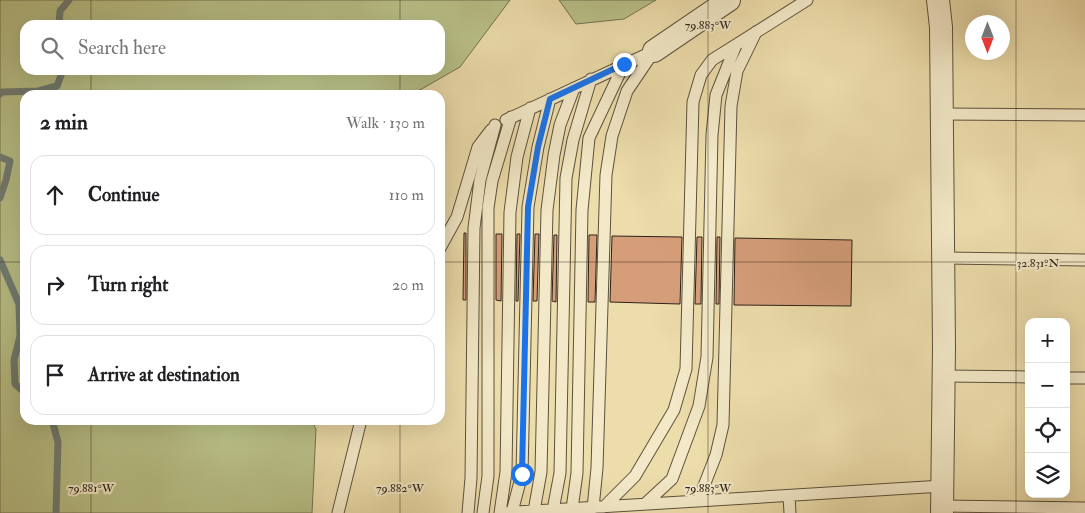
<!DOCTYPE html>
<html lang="en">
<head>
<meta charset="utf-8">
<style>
	:root { --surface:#fff; --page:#f2f2f2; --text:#202124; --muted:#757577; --line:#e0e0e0 }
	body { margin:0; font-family:"IM FELL Double Pica",serif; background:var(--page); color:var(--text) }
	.controls { position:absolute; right:15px; bottom:15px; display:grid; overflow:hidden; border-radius:10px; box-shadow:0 5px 20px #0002 }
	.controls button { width:45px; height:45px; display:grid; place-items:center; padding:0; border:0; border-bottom:1px solid var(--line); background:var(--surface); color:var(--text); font:25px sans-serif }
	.compass { position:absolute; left:965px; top:15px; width:45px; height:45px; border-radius:50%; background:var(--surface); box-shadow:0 5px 20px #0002; rotate:180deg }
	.stop { position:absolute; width:15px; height:15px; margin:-11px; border:4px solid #1a73e8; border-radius:50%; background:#fff }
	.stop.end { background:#1a73e8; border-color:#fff; box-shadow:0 1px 5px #0008 }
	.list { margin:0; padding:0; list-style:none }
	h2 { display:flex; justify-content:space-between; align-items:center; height:65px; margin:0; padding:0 20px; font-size:21px }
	h2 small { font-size:16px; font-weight:400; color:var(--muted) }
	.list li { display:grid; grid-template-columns:32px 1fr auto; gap:15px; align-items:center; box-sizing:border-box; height:80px; margin:0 10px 10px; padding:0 10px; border:1px solid var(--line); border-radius:15px }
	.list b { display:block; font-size:19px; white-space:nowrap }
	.list em { font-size:16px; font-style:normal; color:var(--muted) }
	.icon { flex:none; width:28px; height:28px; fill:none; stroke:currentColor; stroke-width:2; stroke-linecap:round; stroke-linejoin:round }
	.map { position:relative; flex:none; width:1085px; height:513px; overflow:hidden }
	.search { position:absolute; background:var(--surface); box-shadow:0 5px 20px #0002; left:20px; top:20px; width:425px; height:55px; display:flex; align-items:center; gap:12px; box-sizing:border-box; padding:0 18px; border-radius:15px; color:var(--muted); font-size:19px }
	.panel { position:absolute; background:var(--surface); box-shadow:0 5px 20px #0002; left:20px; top:90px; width:425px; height:335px; border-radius:15px }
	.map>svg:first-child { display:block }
</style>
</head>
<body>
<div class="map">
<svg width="1085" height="513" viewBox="0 0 1085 513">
	<rect width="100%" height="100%" fill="#edddab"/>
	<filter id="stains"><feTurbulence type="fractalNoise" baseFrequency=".004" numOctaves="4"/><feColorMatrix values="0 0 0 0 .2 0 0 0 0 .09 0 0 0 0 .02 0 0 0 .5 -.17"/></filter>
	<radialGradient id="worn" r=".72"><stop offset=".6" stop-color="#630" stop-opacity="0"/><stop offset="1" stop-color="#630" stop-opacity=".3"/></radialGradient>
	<!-- green -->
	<path fill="#b9c188" stroke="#727250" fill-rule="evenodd" d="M 0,0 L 510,0 L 460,67 L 411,95 L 25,95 L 25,420 L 311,420 L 316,429 L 312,513 L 0,513 ZM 25,25 L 440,25 L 440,70 L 25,70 Z
		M 559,0 L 656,0 L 624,19 L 576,24 Z"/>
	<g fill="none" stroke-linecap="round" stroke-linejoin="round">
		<!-- stream -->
		<path stroke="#6f7d74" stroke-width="7" d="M 59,25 L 60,11 L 69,0
			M 0,94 L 2,92 L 38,91 L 57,86 L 63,70
			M 0,157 L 10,161 L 6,180 L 0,198
			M 0,260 L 19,304 L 20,336 L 14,360 L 15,384 L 25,393
			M 52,420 L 58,442 L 56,513"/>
	</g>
	<!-- building -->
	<path fill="#d59e79" stroke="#2c2218" d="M 464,233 L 466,233 L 466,300 L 463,300 Z
		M 496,234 L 502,234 L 501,301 L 496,300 Z
		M 517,234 L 520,234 L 518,301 L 516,301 Z
		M 535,234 L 539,234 L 537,301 L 533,301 Z
		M 554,235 L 557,235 L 556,302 L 552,301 Z
		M 589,235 L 597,235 L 595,302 L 588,302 Z
		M 612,236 L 682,237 L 680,304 L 610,302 Z
		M 697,237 L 702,237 L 701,304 L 695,304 Z
		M 717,237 L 720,237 L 719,304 L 716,304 Z
		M 735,238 L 852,240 L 851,306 L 734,305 Z"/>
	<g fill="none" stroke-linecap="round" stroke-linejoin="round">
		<defs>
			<path id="service" d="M 942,114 L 1085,115
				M 506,120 L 654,51
				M 440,248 L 457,217 L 478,147 L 491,130
				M 944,258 L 1085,260
				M 944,376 L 1029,377
				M 1066,378 L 1085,378
				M 789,496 L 790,513
				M 698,501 L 716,455 L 723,425 L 731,106 L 737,71 L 756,32
				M 645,504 L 672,479 L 699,406 L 707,357 L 712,135 L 716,95 L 736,45
				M 942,506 L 1085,508
				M 604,507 L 635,476 L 674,410 L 686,369 L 693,102 L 701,75 L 712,60 L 807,0
				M 593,508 L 597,468 L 606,175 L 612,136 L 627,91 L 654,51
				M 572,509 L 577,473 L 582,210 L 589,138 L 624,64
				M 553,510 L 560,473 L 566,178 L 573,140 L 591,79
				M 534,511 L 541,472 L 547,210 L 554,155 L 560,125 L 574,88
				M 512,512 L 522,474 L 528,207 L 538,147 L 550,99
				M 338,513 L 361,420
				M 468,513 L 471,478 L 474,228 L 480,180 L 495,125
				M 483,513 L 488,476 L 488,208 L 492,181 L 511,117
				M 500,513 L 943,486
				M 500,513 L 506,472 L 510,212 L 517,157 L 530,108"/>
			<path id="minor" d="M 938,0 L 941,27 L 944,347 L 942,513
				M 654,51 L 729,0"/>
		</defs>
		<!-- service casing -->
		<use href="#service" stroke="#5c513d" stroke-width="13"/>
		<!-- minor casing -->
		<use href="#minor" stroke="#5c513d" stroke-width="24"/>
		<!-- service -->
		<use href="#service" stroke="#f3e9c8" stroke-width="11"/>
		<!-- minor -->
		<use href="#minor" stroke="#f3e9c8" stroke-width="22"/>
	</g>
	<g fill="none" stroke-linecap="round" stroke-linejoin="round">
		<!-- route -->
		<path stroke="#1a73e8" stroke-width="6" d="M 522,474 L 528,207 L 538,147 L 550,99 L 624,64"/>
	</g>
	<!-- ticks -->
	<path fill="none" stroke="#2c2218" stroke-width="1" stroke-opacity="0.45" d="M 91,0 L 91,25M 400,0 L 400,25M 708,0 L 708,513M 1016,0 L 1016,513M 91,70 L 91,95M 400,70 L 400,95M 0,262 L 25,262M 440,262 L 1085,262M 91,420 L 91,513M 400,420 L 400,513"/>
	<g font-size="12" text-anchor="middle" fill="#2c2218" stroke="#f3e9c8" stroke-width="4" stroke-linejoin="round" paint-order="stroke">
		<text x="708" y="29">79.883°W</text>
		<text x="1038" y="267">32.831°N</text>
		<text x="91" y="492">79.881°W</text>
		<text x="400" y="492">79.882°W</text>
		<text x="708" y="492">79.883°W</text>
	</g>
	<rect width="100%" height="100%" filter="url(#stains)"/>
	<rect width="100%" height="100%" fill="url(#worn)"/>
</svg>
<div class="controls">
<button>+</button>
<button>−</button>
<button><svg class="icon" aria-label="locate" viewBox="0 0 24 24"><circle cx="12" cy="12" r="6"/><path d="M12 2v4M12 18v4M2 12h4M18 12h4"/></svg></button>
<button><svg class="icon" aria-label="layers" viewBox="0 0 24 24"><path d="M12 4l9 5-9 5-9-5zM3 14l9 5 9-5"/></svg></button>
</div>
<svg class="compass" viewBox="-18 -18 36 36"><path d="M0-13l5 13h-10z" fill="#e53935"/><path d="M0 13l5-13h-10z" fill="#757577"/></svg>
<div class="stop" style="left:522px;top:474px"></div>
<div class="stop end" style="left:624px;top:64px"></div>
<div class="search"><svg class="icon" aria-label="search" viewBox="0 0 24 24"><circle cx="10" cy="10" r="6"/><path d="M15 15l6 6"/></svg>Search here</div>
<section class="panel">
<h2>2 min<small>Walk · 130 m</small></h2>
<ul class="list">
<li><svg class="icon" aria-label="ahead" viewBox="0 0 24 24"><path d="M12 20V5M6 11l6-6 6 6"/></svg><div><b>Continue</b></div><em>110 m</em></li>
<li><svg class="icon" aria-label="right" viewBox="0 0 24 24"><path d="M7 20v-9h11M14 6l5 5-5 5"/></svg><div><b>Turn right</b></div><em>20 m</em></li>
<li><svg class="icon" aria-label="arrive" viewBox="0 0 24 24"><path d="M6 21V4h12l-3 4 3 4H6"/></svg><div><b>Arrive at destination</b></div></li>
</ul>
</section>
</div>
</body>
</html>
